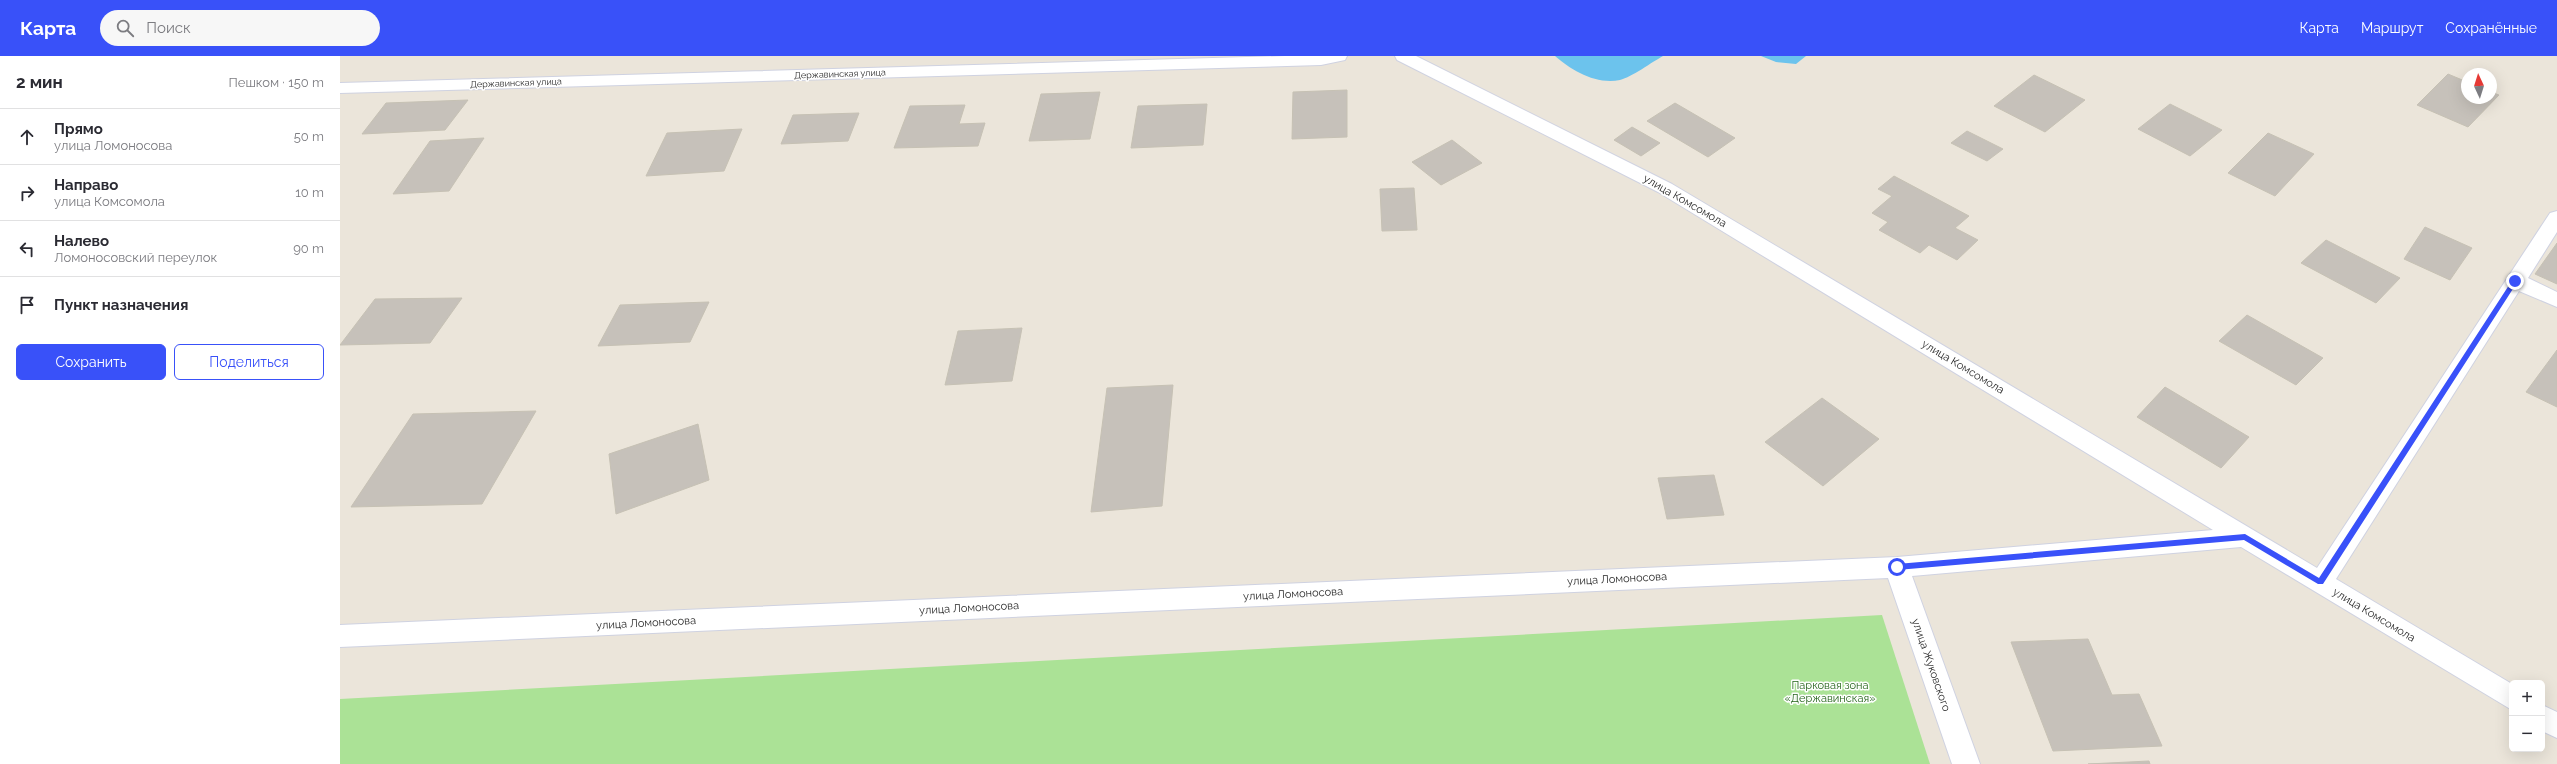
<!DOCTYPE html>
<html lang="ru">
<head>
<meta charset="utf-8">
<style>
	:root { --surface:#fff; --page:#f7f7f7; --text:#2b2b33; --muted:#7c7c81; --line:#e1e1e2; --accent:#3951f9 }
	body { margin:0; font-family:Raleway,sans-serif; background:var(--page); color:var(--text) }
	.controls { position:absolute; right:12px; bottom:12px; display:grid; overflow:hidden; border-radius:6px; box-shadow:0 4px 16px #0002 }
	.controls button { width:36px; height:36px; display:grid; place-items:center; padding:0; border:0; border-bottom:1px solid var(--line); background:var(--surface); color:var(--text); font:20px sans-serif }
	.compass { position:absolute; left:2121px; top:12px; width:36px; height:36px; border-radius:50%; background:var(--surface); box-shadow:0 4px 16px #0002; rotate:356deg }
	.stop { position:absolute; width:12px; height:12px; margin:-9px; border:3px solid #3951f9; border-radius:50%; background:#fff }
	.stop.end { background:#3951f9; border-color:#fff; box-shadow:0 1px 4px #0008 }
	.list { margin:0; padding:0; list-style:none }
	h2 { display:flex; justify-content:space-between; align-items:center; height:52px; margin:0; padding:0 16px; font-size:17px }
	h2 small { font-size:13px; font-weight:400; color:var(--muted) }
	.list li { display:grid; grid-template-columns:26px 1fr auto; gap:12px; align-items:center; box-sizing:border-box; height:56px; padding:0 16px; border-top:1px solid var(--line) }
	.list b { display:block; font-size:15px; white-space:nowrap }
	.list p { margin:0; font-size:13px; white-space:nowrap; color:var(--muted) }
	.list em { font-size:13px; font-style:normal; color:var(--muted) }
	.actions { display:flex; gap:8px; padding:12px 16px }
	.actions a { flex:1; padding:9px 0; border:1px solid var(--accent); border-radius:6px; text-align:center; font-size:14px; color:var(--accent) }
	.actions .main { background:var(--accent); color:#fff }
	.icon { flex:none; width:22px; height:22px; fill:none; stroke:currentColor; stroke-width:2; stroke-linecap:round; stroke-linejoin:round }
	.map { position:relative; flex:none; width:2217px; height:708px; overflow:hidden }
	header { display:flex; align-items:center; gap:24px; box-sizing:border-box; height:56px; padding:0 20px; background:var(--accent); color:#fff }
	header strong { font-size:19px }
	nav { display:flex; gap:22px; margin-inline-start:auto; font-size:14px }
	.search { width:280px; height:36px; background:var(--page); display:flex; align-items:center; gap:10px; box-sizing:border-box; padding:0 14px; border-radius:22px; color:var(--muted); font-size:15px }
	main { display:flex }
	aside { flex:1; background:var(--surface) }
	.map>svg:first-child { display:block }
</style>
</head>
<body>
<header>
<strong>Карта</strong>
<div class="search"><svg class="icon" aria-label="search" viewBox="0 0 24 24"><circle cx="10" cy="10" r="6"/><path d="M15 15l6 6"/></svg>Поиск</div>
<nav><a>Карта</a><a>Маршрут</a><a>Сохранённые</a></nav>
</header>
<main>
<aside>
<h2>2 мин<small>Пешком · 150 m</small></h2>
<ul class="list">
<li><svg class="icon" aria-label="ahead" viewBox="0 0 24 24"><path d="M12 20V5M6 11l6-6 6 6"/></svg><div><b>Прямо</b><p>улица Ломоносова</p></div><em>50 m</em></li>
<li><svg class="icon" aria-label="right" viewBox="0 0 24 24"><path d="M7 20v-9h11M14 6l5 5-5 5"/></svg><div><b>Направо</b><p>улица Комсомола</p></div><em>10 m</em></li>
<li><svg class="icon" aria-label="left" viewBox="0 0 24 24"><path d="M17 20v-9H6M10 6l-5 5 5 5"/></svg><div><b>Налево</b><p>Ломоносовский переулок</p></div><em>90 m</em></li>
<li><svg class="icon" aria-label="arrive" viewBox="0 0 24 24"><path d="M6 21V4h12l-3 4 3 4H6"/></svg><div><b>Пункт назначения</b></div></li>
</ul>
<div class="actions"><a class="main">Сохранить</a><a>Поделиться</a></div>
</aside>
<div class="map">
<svg width="2217" height="708" viewBox="0 0 2217 708">
	<rect width="100%" height="100%" fill="#ebe5da"/>
	<!-- green -->
	<path fill="#abe296" d="M 1542,559 L 1590,708 L 0,708 L 0,643 Z"/>
	<!-- water -->
	<path fill="#6cc3ed" d="M 1215,0 L 1323,0 C 1312,6 1292,21 1280,24 C 1256,29 1231,14 1215,0 Z
		M 1421,0 L 1466,0 L 1456,8 L 1436,6 Z"/>
	<!-- building -->
	<path fill="#c6c1ba" stroke="#c6c1b4" d="M 2108,18 L 2127,26 L 2127,42 L 2151,42 L 2151,36 L 2159,39 L 2128,71 L 2077,49 Z
		M 1694,19 L 1745,44 L 1705,76 L 1654,50 Z
		M 1007,34 L 1007,81 L 952,83 L 953,36 Z
		M 760,36 L 750,83 L 689,85 L 701,38 Z
		M 128,44 L 105,74 L 22,78 L 46,47 Z
		M 1335,47 L 1395,82 L 1368,101 L 1307,65 Z
		M 867,48 L 863,89 L 791,92 L 798,50 Z
		M 1830,48 L 1882,74 L 1850,100 L 1798,73 Z
		M 625,49 L 619,68 L 645,67 L 638,90 L 554,92 L 570,50 Z
		M 519,57 L 508,85 L 441,88 L 453,59 Z
		M 1292,71 L 1320,87 L 1301,100 L 1274,84 Z
		M 402,73 L 384,115 L 306,120 L 327,77 Z
		M 1627,75 L 1663,93 L 1647,105 L 1611,87 Z
		M 1928,77 L 1974,98 L 1935,140 L 1888,117 Z
		M 144,82 L 109,135 L 53,138 L 90,85 Z
		M 1112,84 L 1142,107 L 1101,129 L 1072,106 Z
		M 1554,120 L 1629,160 L 1615,172 L 1638,184 L 1617,204 L 1589,189 L 1580,197 L 1539,174 L 1548,166 L 1532,157 L 1552,140 L 1538,133 Z
		M 1074,132 L 1077,174 L 1042,175 L 1040,133 Z
		M 2085,171 L 2132,192 L 2110,224 L 2064,203 Z
		M 1986,184 L 2060,222 L 2036,247 L 1961,207 Z
		M 2217,187 L 2217,228 L 2195,218 Z
		M 122,242 L 90,287 L 0,289 L 35,243 Z
		M 369,246 L 350,286 L 258,290 L 280,249 Z
		M 1907,259 L 1983,302 L 1956,329 L 1879,285 Z
		M 682,272 L 672,325 L 605,329 L 618,275 Z
		M 2217,294 L 2217,351 L 2186,336 Z
		M 833,329 L 822,450 L 751,456 L 767,332 Z
		M 1825,331 L 1909,381 L 1881,412 L 1797,361 Z
		M 1482,342 L 1539,383 L 1483,430 L 1425,386 Z
		M 196,355 L 142,448 L 11,451 L 73,358 Z
		M 358,368 L 369,424 L 276,458 L 269,398 Z
		M 1374,419 L 1384,459 L 1327,463 L 1318,422 Z
		M 1748,583 L 1772,639 L 1799,638 L 1822,690 L 1713,695 L 1671,586 Z
		M 1809,705 L 1810,708 L 1748,708 Z"/>
	<g fill="none" stroke-linecap="round" stroke-linejoin="round">
		<defs>
			<path id="minor" d="M 945,0 L 1007,0 L 1005,4 L 981,9 L 0,37 L 0,27 Z
				M 1055,0 L 1076,0 L 1332,128 L 1977,512 L 2210,157 L 2217,155 L 2217,176 L 2188,222 L 2217,236 L 2217,251 L 2179,235 L 1996,523 L 2172,628 L 2172,654 L 1901,491 L 1572,520 L 1640,708 L 1612,708 L 1548,522 L 0,591 L 0,569 L 1557,501 L 1873,474 L 1318,136 L 1057,4 Z
				M 2202,649 L 2217,656 L 2217,682 L 2202,675 Z"/>
		</defs>
		<!-- minor casing -->
		<use href="#minor" stroke="#cfd2e1" stroke-width="2"/>
		<!-- minor -->
		<use href="#minor" fill="#fff" fill-rule="evenodd"/>
	</g>
	<!-- route -->
	<path fill="#3951f9" d="M 2173,223 L 2178,225 L 1983,528 L 1978,528 L 1904,484 L 1557,514 L 1553,511 L 1557,508 L 1905,478 L 1979,522 Z"/>
	<g text-anchor="middle" dominant-baseline="central" stroke-width="3" stroke-linejoin="round" paint-order="stroke">
		<!-- far-street labels -->
		<g font-size="9" fill="#282828" stroke="#fff">
			<text transform="translate(500 18) rotate(-2)">Державинская улица</text>
			<text transform="translate(176 27) rotate(-2)">Державинская улица</text>
		</g>
		<!-- street labels -->
		<g font-size="11" fill="#282828" stroke="#fff">
			<text transform="translate(1345 145) rotate(30)">улица Комсомола</text>
			<text transform="translate(1623 311) rotate(31)">улица Комсомола</text>
			<text transform="translate(1277 523) rotate(-3)">улица Ломоносова</text>
			<text transform="translate(953 538) rotate(-3)">улица Ломоносова</text>
			<text transform="translate(629 552) rotate(-3)">улица Ломоносова</text>
			<text transform="translate(2034 559) rotate(31)">улица Комсомола</text>
			<text transform="translate(306 567) rotate(-3)">улица Ломоносова</text>
			<text transform="translate(1591 609) rotate(71)">улица Жуковского</text>
		</g>
		<!-- park labels -->
		<g font-size="11" fill="#24641a" stroke="#fff">
			<text x="1490" y="629">Парковая зона<tspan x="1490" dy="13">«Державинская»</tspan></text>
		</g>
	</g>
</svg>
<div class="controls">
<button>+</button>
<button>−</button>
</div>
<svg class="compass" viewBox="-18 -18 36 36"><path d="M0-13l5 13h-10z" fill="#e53935"/><path d="M0 13l5-13h-10z" fill="#7c7c81"/></svg>
<div class="stop" style="left:1557px;top:511px"></div>
<div class="stop end" style="left:2175px;top:225px"></div>
</div>
</main>
</body>
</html>
